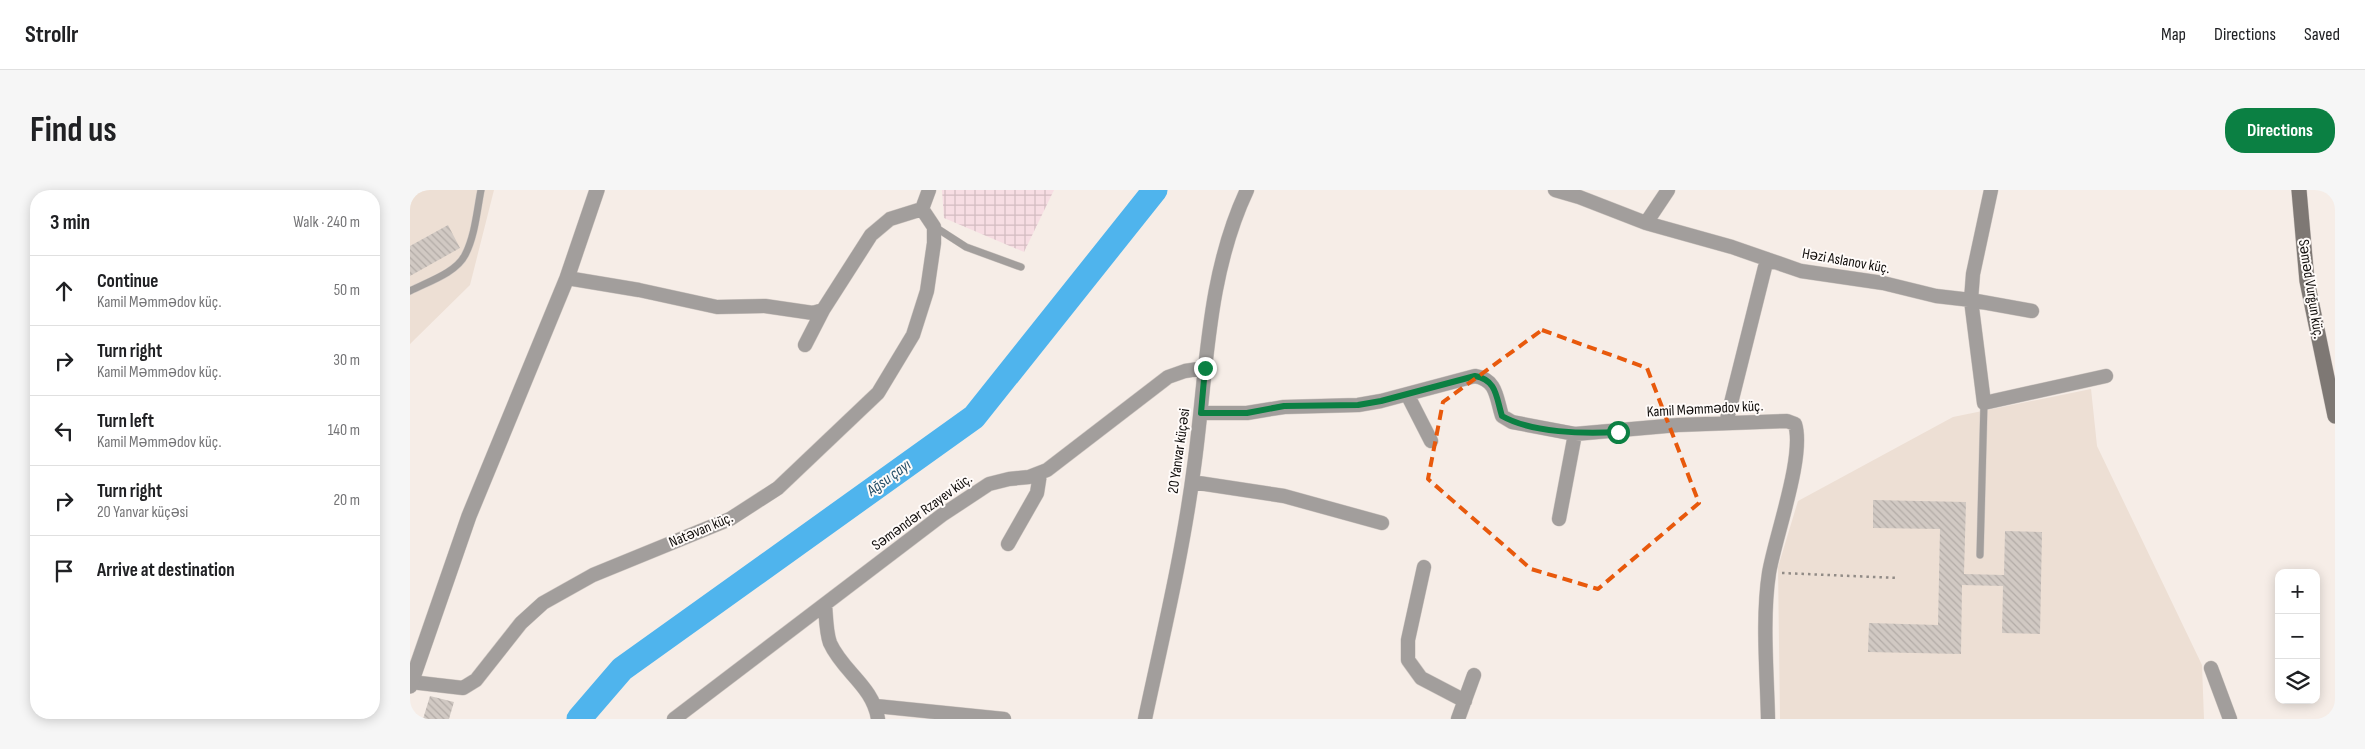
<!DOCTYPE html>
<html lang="en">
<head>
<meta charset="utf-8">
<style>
	:root { --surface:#fff; --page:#f6f6f6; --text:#202124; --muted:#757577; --line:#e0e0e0; --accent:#0b8043 }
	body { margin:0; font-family:"Sofia Sans Condensed",sans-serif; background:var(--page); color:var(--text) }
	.controls { position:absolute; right:15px; bottom:15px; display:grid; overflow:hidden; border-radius:10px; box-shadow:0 2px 12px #0003 }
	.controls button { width:45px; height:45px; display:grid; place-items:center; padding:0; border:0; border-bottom:1px solid var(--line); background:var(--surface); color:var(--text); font:25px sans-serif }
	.stop { position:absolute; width:15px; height:15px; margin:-11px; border:4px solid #0b8043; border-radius:50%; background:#fff }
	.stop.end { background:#0b8043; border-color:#fff; box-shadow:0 1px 5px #0008 }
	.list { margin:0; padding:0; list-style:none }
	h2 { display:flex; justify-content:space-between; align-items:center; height:65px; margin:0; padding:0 20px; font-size:21px }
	h2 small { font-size:16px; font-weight:400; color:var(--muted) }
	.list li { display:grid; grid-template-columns:32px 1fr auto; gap:15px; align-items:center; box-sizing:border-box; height:70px; padding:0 20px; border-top:1px solid var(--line) }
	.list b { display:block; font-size:19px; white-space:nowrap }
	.list p { margin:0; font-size:16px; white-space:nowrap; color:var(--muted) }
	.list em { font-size:16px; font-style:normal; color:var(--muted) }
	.icon { flex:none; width:28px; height:28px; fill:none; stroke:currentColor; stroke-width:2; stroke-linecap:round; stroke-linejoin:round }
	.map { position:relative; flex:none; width:1925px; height:529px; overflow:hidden; border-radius:20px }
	header { display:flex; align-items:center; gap:30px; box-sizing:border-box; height:70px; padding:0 25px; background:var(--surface); border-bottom:1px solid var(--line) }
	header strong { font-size:24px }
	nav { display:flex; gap:28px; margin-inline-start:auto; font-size:18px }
	.intro { display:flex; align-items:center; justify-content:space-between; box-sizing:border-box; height:120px; padding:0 30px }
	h1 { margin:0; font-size:35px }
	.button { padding:12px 22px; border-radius:20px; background:var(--accent); color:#fff; font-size:18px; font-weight:700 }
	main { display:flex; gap:30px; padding:0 30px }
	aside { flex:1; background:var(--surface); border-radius:20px; box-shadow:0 2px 12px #0003 }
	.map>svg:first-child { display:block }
</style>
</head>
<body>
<header>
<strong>Strollr</strong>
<nav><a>Map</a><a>Directions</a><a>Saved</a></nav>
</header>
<div class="intro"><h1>Find us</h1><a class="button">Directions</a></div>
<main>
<aside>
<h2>3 min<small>Walk · 240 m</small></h2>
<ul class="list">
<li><svg class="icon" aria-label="ahead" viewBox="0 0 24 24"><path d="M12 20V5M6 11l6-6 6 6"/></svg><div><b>Continue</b><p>Kamil Məmmədov küç.</p></div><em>50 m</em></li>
<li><svg class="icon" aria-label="right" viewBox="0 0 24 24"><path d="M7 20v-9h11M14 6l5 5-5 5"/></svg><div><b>Turn right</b><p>Kamil Məmmədov küç.</p></div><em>30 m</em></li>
<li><svg class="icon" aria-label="left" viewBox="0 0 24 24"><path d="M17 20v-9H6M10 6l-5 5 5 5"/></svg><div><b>Turn left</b><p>Kamil Məmmədov küç.</p></div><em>140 m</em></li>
<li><svg class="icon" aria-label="right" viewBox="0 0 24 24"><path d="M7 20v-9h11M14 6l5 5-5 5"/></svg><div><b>Turn right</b><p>20 Yanvar küçəsi</p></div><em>20 m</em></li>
<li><svg class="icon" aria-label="arrive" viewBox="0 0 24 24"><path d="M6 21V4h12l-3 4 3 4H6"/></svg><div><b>Arrive at destination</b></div></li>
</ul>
</aside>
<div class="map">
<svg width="1925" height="529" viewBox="0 0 1925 529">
	<defs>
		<pattern id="industrial-grid" width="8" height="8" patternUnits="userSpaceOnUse" patternTransform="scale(1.25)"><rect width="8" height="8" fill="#f7dde3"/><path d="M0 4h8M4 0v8" fill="none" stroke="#d3bcc1"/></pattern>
		<pattern id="building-back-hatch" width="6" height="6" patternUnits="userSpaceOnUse" patternTransform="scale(1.25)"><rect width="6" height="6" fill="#d1c9c3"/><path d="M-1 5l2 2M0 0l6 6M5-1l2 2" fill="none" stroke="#b2aba6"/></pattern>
	</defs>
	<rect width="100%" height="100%" fill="#f6ede7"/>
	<!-- industrial -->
	<path fill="url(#industrial-grid)" d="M 532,0 L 644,0 L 614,62 L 534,28 Z"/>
	<!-- built -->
	<path fill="#eddfd4" d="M 0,0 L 84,0 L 60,95 L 0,154 Z
		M 1681,199 L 1687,256 L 1792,475 L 1794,529 L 1370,529 L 1368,377 L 1388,311 L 1543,227 Z"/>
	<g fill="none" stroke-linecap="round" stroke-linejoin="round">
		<!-- river -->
		<path stroke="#4fb4ed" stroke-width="25" d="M 169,529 L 212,479 L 564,227 L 745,0"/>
	</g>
	<!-- building -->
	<path fill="url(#building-back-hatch)" d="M 38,35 L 50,58 L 0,86 L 0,56 Z
		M 1463,310 L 1556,312 L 1554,384 L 1594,385 L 1595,341 L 1632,342 L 1630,444 L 1592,443 L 1593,396 L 1552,395 L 1551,464 L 1458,462 L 1459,433 L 1528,435 L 1530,339 L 1463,338 Z
		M 20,506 L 44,512 L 39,529 L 13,529 Z"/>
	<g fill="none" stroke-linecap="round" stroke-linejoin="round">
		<defs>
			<path id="service" d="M 525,37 L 556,57 L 611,77
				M 0,101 C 17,92 46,83 55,65 C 65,46 67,20 71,0
				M 1570,365 L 1574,213"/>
			<path id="minor" d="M 1145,0 L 1169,7 L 1236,33 L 1322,57 L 1391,81 L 1473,93 L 1526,106 L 1561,110 L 1563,84 L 1581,0
				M 1236,33 L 1258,0
				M 157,88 L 229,100 L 307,117 L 355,116 L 403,123 L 413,120 L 461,45 L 480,29 L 512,19 L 519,0
				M 1622,121 L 1561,110 L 1574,213 L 1696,186
				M 395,155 L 413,120
				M 997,204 L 1021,251
				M 791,223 L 837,223 L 874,217 L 948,215 L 971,211 L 1065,186 C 1087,190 1086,207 1092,226 L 1102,232 L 1165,244 L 1268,235 L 1377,231 L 1385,234 C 1395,266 1365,347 1359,383 C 1352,428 1357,483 1358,529
				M 1316,233 L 1357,69
				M 782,292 L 874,306 L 972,333
				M 1149,329 L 1165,244
				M 598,354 L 627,303 L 630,284
				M 1014,377 L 998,450 L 998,470 L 1011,488 L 1055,511
				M 415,414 C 416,426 416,442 420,453 C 433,482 463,496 468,529
				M 1801,478 L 1820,529
				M 1,492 L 53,498 L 66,490 L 111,433 L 133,413 L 183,385 L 320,329 L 368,298 L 468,203 L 503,145 L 517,101 L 524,53 L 524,37 L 512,19
				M 466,516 L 594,529
				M 264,529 L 532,325 L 579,294 L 599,289 L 619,287 L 637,280 L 758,187 L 775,181 L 795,178
				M 735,529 C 753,445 773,362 784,277 C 797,184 796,87 837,0
				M 1048,529 L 1064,485"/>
			<path id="tertiary" d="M 0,496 L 59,326 L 157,88 L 187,0"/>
			<path id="secondary" d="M 1889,0 L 1897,91 L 1925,226"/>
		</defs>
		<!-- service casing -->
		<use href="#service" stroke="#d1c9c4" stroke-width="8"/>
		<!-- minor casing -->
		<use href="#minor" stroke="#d1c9c4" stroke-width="15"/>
		<!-- tertiary casing -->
		<use href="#tertiary" stroke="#d1c9c4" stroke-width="16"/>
		<!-- secondary casing -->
		<use href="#secondary" stroke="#d1c9c4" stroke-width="16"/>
		<!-- path -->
		<path stroke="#918b86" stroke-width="2.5" stroke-dasharray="2.5 4" stroke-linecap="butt" d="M 1372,383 L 1488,388"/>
		<!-- service -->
		<use href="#service" stroke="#a29e9c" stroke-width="7"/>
		<!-- minor -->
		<use href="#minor" stroke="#a29e9c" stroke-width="14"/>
		<!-- tertiary -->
		<use href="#tertiary" stroke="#a29e9c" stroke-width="15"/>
		<!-- secondary -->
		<use href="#secondary" stroke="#7e7874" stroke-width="15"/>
	</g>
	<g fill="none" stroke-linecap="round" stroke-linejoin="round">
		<!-- route -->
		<path stroke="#0b8043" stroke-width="6" d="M 795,178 L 791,223 L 837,223 L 874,216 L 948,215 L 971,211 L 1065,186 C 1087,190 1086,207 1092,226 C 1122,243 1174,244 1208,242"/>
	</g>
	<!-- marked area -->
	<path fill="none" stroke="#e8590c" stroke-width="4" stroke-dasharray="10 6" stroke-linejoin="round" d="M 1132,140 L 1237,178 L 1289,313 L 1188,399 L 1121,379 L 1018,289 L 1033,212 Z"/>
	<g text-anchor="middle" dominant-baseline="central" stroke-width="4" stroke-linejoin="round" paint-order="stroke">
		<!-- street labels -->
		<g font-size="15" fill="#0f0c0a" stroke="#fffbf9">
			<text transform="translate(1436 71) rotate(10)">Həzi Aslanov küç.</text>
			<text transform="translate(1901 99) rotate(81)">Səməd Vurğun küç.</text>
			<text transform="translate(1295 219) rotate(-3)">Kamil Məmmədov küç.</text>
			<text transform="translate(769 261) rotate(-82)">20 Yanvar küçəsi</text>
			<text transform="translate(512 322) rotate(-36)">Səməndər Rzayev küç.</text>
			<text transform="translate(291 340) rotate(-23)">Natəvan küç.</text>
		</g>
		<!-- water labels -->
		<g font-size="16" font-style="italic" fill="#254e67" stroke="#fffbf9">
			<text transform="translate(479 288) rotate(-36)">Ağsu çayı</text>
		</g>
	</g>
</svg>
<div class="controls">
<button>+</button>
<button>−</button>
<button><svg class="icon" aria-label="layers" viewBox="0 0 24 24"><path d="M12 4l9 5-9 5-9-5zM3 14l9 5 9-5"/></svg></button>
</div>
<div class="stop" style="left:1208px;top:242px"></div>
<div class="stop end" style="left:795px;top:178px"></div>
</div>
</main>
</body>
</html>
